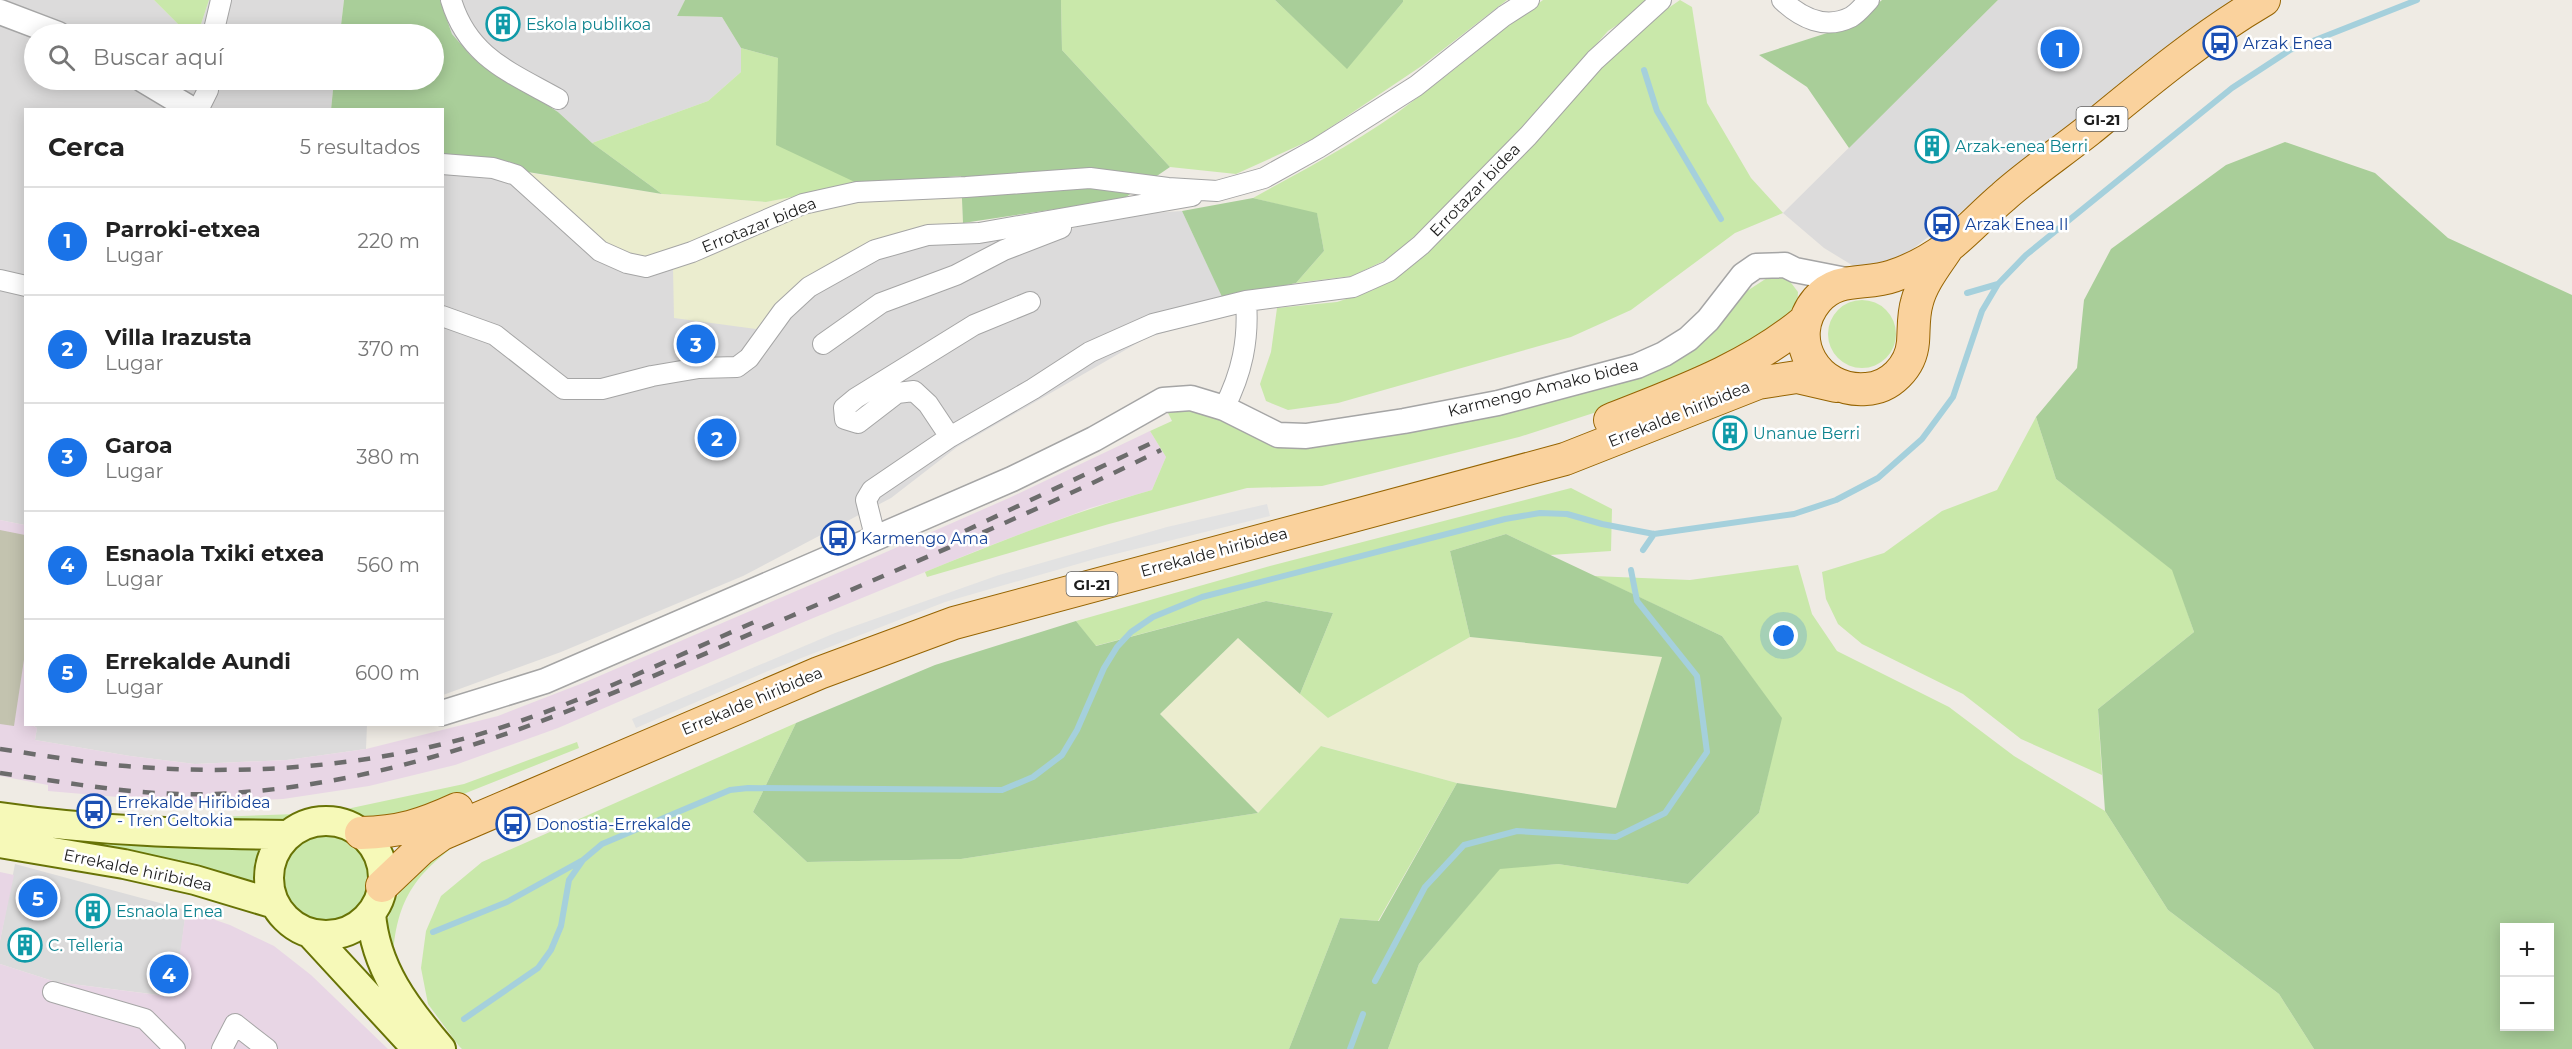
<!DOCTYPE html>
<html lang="es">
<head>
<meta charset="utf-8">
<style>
	:root { --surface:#fff; --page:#f6f6f6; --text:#222; --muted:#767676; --line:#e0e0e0; --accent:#1a73e8 }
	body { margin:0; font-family:Montserrat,sans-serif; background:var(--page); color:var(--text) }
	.controls { position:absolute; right:18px; bottom:18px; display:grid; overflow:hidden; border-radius:0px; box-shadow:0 3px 15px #0003 }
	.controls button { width:54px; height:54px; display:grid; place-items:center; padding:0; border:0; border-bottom:2px solid var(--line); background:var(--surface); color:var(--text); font:30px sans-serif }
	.you { position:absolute; left:1784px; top:636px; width:21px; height:21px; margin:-15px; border:4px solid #fff; border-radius:50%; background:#1a73e8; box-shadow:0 0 0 9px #1a73e833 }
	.badge { display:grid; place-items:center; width:39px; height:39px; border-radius:50%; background:var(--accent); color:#fff; font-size:20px; font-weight:700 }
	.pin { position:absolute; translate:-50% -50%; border:3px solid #fff; box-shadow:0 2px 6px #0006 }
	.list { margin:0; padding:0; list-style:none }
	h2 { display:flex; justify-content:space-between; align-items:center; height:78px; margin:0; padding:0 24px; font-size:26px }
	h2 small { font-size:20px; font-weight:400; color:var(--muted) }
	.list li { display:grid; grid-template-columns:39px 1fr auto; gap:18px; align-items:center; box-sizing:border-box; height:108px; padding:0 24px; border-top:2px solid var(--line) }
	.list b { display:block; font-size:22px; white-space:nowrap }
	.list p { margin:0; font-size:20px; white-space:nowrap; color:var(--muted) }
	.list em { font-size:20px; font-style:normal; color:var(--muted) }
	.icon { flex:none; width:33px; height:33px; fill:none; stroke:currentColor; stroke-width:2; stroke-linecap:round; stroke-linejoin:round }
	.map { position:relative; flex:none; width:2572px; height:1049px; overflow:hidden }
	.search { position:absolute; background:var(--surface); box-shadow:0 3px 15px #0003; left:24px; top:24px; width:420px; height:66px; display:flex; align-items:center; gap:15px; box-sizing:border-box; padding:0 21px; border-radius:33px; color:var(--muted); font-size:22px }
	.panel { position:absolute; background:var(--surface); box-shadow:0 3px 15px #0003; left:24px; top:108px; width:420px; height:618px; border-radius:0px }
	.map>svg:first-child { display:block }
</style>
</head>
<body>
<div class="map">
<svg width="2572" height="1049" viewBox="0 0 2572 1049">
	<rect width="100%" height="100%" fill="#efebe4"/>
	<!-- residential -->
	<path fill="#dcdbdb" d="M 0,0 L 154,0 L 186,32 L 200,27 L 209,0 L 344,0 L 340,34 L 34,34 L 34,80 L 334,80 L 331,109 L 26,110 L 25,525 L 0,520 Z
		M 440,0 L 685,0 L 677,16 L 722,17 L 741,48 L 741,72 L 708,101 L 592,143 L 558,112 L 472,57 L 452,34 Z
		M 1998,0 L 2239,0 L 1906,254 L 1860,270 L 1824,248 L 1783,213 Z
		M 443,158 L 489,163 L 789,294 L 937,227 L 1050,237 L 1106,216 L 1182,211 L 1230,313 L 1146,338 L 957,447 L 891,498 L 743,576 L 561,652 L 443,695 Z
		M 33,725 L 367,725 L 366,749 L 287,760 L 195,764 L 130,756 L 35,740 L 37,728 Z
		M 15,864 L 186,910 L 175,997 L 56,982 L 0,964 L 0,941 Z"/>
	<!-- industrial -->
	<path fill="#e8d6e5" d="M 1150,431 L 1166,457 L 1152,490 L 1090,508 L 981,549 L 806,621 L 558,728 L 455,765 L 369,786 L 283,799 L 188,803 L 48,791 L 48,785 L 0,776 L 0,520 L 25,525 L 26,724 L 32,725 L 37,728 L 35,740 L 130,756 L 195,764 L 287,760 L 366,749 L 498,716 L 583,683 L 868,560 L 1009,498 Z
		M 0,872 L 14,875 L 0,941 Z
		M 186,910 L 230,925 L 274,946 L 311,975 L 388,1049 L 0,1049 L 0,964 L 56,982 L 174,997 Z"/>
	<!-- construction -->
	<path fill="#c3c3af" d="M 0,530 L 25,535 L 25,653 L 14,726 L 0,724 Z"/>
	<!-- farmland -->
	<path fill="#ebedcf" d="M 524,172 L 662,194 L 766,202 L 859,184 L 961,176 L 963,223 L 937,227 L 789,294 L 756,329 L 674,318 L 673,268 L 605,246 Z
		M 1470,637 L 1663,657 L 1616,808 L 1457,783 L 1322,746 L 1258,813 L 1160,714 L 1238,638 L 1328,718 Z"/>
	<!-- grass -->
	<path fill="#c9e8aa" d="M 154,0 L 209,0 L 200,27 L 186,32 Z
		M 1061,0 L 1275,0 L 1347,68 L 1403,2 L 1403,0 L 1507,0 L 1423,65 L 1313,139 L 1236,174 L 1170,167 L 1062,50 Z
		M 1543,0 L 1646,0 L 1643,8 L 1608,31 L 1502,151 L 1394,256 L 1352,276 L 1296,283 L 1324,251 L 1317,214 L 1253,198 C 1307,168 1364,139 1413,101 C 1457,69 1498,32 1543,0 Z
		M 1680,0 L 1692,7 L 1707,103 L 1751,178 L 1783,213 L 1735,233 L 1631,310 L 1571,337 L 1338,403 L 1288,410 L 1266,401 L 1260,384 L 1271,352 L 1277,308 L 1337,302 L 1373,290 L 1412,266 L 1519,160 L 1602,64 L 1654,18 Z
		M 741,48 L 778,58 L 859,184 L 766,202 L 662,194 L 592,143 L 708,101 L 741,72 Z
		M 1776,275 L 1789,280 L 1798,292 L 1797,308 L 1755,350 L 1609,408 L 1519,437 L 1322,486 L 1247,488 L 1109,524 L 927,577 L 925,572 C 1000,541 1074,512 1152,490 L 1166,457 L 1150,431 L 1172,421 L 1168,413 L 1190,408 L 1203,410 L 1258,438 L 1515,405 L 1720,323 L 1747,291 L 1767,278 Z
		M1828 334a34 34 0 1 1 68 0a34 34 0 1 1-68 0Z
		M 2036,417 L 2056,479 L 2173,570 L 2194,632 L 2098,709 L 2102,775 L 2021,739 L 1963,694 L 1862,644 L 1838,624 L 1826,599 L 1822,572 L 1884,553 L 1942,511 L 1997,490 Z
		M 1571,488 L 1612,509 L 1611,551 L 1550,555 L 1506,534 L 1450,551 L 1470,637 L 1328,718 L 1300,694 L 1333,613 L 1266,601 L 1095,646 L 1076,621 L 1270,566 Z
		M 1798,565 L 1812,614 L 1837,651 L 1949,707 L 2014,756 L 2105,811 L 2168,910 L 2279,994 L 2314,1049 L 1388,1049 L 1419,964 L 1500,868 L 1558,864 L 1688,884 L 1759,813 L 1781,718 L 1722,636 L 1594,576 L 1690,580 Z
		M 796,723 L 753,812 L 807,862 L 961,859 L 1258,813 L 1321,746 L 1457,783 L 1378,921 L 1340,918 L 1289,1049 L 462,1049 L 459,1046 L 428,1004 L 421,968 L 426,931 L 441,896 L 482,862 Z
		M 577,742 L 579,748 L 466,793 L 423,814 L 367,820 L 361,816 L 342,810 L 464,784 Z
		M 296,814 L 285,822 L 221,824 L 213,817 Z
		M 472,833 C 422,869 397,891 393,957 L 386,923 L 407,873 Z
		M281 881a45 45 0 1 1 90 0a45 45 0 1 1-90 0Z
		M 114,837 L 260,847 L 253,882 L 102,845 Z"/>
	<!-- forest -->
	<path fill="#a9ce99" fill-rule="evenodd" d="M 344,0 L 440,0 L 452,34 L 472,57 L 558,112 L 592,143 L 662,194 L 443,158 L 442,110 L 331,110 L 334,80 L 434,80 L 434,34 L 340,34 Z
		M 685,0 L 1061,0 L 1062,50 L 1170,167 L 1123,199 L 963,223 L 961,176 L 859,184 L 776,145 L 778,58 L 741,48 L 722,17 L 677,16 Z
		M 1275,0 L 1403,0 L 1403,2 L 1347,69 Z
		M 1882,0 L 1998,0 L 1849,148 L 1807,87 L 1759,55 L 1852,25 Z
		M 2285,142 L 2375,173 L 2448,238 L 2572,295 L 2572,1049 L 2314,1049 L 2279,994 L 2168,910 L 2105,811 L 2098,709 L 2194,632 L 2172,570 L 2056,479 L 2036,417 L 2077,368 L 2084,300 L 2111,249 L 2226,165 ZM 2504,928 L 2550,928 L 2550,1026 L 2504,1026 Z
		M 1253,198 L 1317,213 L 1324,251 L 1296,283 L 1223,299 L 1182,211 Z
		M 1506,534 L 1722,636 L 1782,718 L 1759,813 L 1688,884 L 1558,864 L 1500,869 L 1419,964 L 1388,1049 L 1289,1049 L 1340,918 L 1379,921 L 1457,783 L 1616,808 L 1662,657 L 1470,637 L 1450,551 Z
		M 1266,601 L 1333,613 L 1300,694 L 1238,638 L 1160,714 L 1258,813 L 961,859 L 807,862 L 753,812 L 796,723 L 935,665 L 1076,621 L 1096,646 Z"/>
	<!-- parking -->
	<path fill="#e2e2e2" d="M 1267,504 L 1270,516 L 1095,559 L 945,602 L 768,671 L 636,728 L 632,719 L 835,633 L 999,575 L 1167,527 Z"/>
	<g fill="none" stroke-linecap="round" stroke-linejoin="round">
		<!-- stream -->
		<path stroke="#a5d0dc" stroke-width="6" d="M 1644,70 L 1657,111 L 1721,219
			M 1967,293 L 1998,284
			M 1643,550 L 1654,534
			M 433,932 L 507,902 L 581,861
			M 1375,981 L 1425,887 L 1464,845 L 1517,831 L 1616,837 L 1665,813 L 1707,752 L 1697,676 L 1637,601 L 1631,570
			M 464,1019 L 538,968 L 551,950 L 561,926 L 569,880 L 583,860 L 602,844 L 730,790 L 748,788 L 1002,790 L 1033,777 L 1062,755 L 1077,730 L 1104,668 L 1117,647 L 1131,632 L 1153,617 L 1202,597 L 1505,519 L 1540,513 L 1567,514 L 1602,524 L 1654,534 L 1794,514 L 1836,500 L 1878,478 L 1922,439 L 1953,397 L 1982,311 L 1998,284 L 2026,255 L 2232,88 L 2290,50 L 2417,0
			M 1350,1049 L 1363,1014"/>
		<defs>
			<path id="minor" d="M 451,0 C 468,57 510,72 558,99
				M 1782,0 C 1801,18 1825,30 1851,17 C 1858,13 1864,5 1869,0
				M 213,34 L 221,0
				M 198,110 L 208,90 L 209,80
				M 442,164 L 493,168 L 516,175 L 600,251 L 627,263 L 646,267 L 692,252 L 803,204 L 857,192 L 966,187 L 1090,178 L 1168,188 L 1217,191 L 1264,178 L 1318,148 L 1416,86 L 1504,16 L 1529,0
				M 0,280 L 26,286
				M 442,316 L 495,335 L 564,389 L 602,389 L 652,376 L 699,368 L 737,367 L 749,358 L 783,311 L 809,287 L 875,250 L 928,235 L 979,233 L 1192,196
				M 823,344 L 881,303 L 956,275 L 1004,250 L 1061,228
				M 1224,408 C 1242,373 1249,340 1246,301
				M 950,437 L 928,404 L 914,391 L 897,393 L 858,423 L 845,419 L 844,408 L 856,398 L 974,325 L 1030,302
				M 875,536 L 866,500 L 872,490 L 950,437 L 1033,389 L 1090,352 L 1153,324 L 1246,301 L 1353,287 L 1389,271 L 1421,245 L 1528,136 L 1595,60 L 1661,0
				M 53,992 L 145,1019 L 175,1049
				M 222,1049 L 235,1024 L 267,1049"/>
			<path id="tertiary" d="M 0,12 L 58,34
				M 143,80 L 193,110
				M 442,713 L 545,681 L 1012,479 L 1094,439 L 1163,400 L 1191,398 L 1224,408 L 1278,435 L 1306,436 L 1404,421 L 1498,403 L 1637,366 L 1664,354 L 1688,339 L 1708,320 L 1743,275 L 1756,266 L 1785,265 L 1795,270 L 1851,281"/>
			<path id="secondary" d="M 0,817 C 96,831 192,834 288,835
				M269 878a57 57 0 1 1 114 0a57 57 0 1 1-114 0Z
				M 0,843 L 124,864 L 195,880 L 275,904
				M 371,913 C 375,968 406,1008 441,1049
				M 310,933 L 417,1049"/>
			<path id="primary" d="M 1948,247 C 1937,264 1922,282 1917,302 C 1913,315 1914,329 1913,342 C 1911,367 1890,388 1866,389 C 1817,393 1784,339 1817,300 C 1838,275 1866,286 1893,276 C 1911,270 1933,258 1949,246 C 1968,231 1984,213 2003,197 C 2030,173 2060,153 2089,130 C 2145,84 2201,37 2264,0
				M 1610,420 C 1678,393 1749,368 1806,320
				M 361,833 C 400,832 422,825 457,809
				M 382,886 L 421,849 L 442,834 L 819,673 L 954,623 L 1565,459 L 1758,383 L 1797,377 L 1836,386"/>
		</defs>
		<!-- minor casing -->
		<use href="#minor" stroke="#a5a5a5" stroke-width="22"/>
		<!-- tertiary casing -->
		<use href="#tertiary" stroke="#a5a5a5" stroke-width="27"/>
		<!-- secondary casing -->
		<use href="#secondary" stroke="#687306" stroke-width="32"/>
		<!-- primary casing -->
		<use href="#primary" stroke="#966402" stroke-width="34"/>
		<!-- minor -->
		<use href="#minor" stroke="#fff" stroke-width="20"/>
		<!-- tertiary -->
		<use href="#tertiary" stroke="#fff" stroke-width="24"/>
		<!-- secondary -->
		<use href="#secondary" stroke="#f6f9b8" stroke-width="28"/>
		<!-- primary -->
		<use href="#primary" stroke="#fad29d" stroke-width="32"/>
		<!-- rail -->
		<path stroke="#6c6c6c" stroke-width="4.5" stroke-dasharray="12 12" stroke-linecap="butt" d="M 965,531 L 1156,441
			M 0,749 C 42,755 84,763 126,766 C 235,775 344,769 451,742 C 557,715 658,664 759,620
			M 0,773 C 77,784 155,799 233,793 C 435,779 607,696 789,617 C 914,562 1040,510 1161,450"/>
	</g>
	<!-- icons -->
	<defs>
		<symbol id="building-ring" viewBox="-11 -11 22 22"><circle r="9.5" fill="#fff" stroke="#0f9aa8" stroke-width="1.5"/><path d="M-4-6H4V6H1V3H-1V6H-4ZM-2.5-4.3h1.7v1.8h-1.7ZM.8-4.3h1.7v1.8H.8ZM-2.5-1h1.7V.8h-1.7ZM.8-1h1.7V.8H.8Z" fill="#0f9aa8"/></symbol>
		<symbol id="bus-ring" viewBox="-11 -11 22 22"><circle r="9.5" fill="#fff" stroke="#1a4fb4" stroke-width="1.5"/><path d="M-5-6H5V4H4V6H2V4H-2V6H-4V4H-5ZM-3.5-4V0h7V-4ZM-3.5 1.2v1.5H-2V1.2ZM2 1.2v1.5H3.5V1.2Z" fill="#1a4fb4"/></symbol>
	</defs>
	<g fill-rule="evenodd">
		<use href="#building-ring" x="484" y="5" width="38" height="38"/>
		<use href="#bus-ring" x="2201" y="24" width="38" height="38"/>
		<use href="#building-ring" x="1913" y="127" width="38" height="38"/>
		<use href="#bus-ring" x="1923" y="205" width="38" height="38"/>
		<use href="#building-ring" x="1711" y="414" width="38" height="38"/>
		<use href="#bus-ring" x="819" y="519" width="38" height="38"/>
		<use href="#bus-ring" x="75" y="792" width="38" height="38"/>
		<use href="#bus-ring" x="494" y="805" width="38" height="38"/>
		<use href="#building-ring" x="74" y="892" width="38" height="38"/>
		<use href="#building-ring" x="6" y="926" width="38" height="38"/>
	</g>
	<g text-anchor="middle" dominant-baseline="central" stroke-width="5" stroke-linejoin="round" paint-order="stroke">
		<!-- shield labels -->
		<g fill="#fff" stroke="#626262" stroke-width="1.5">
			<rect x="2076.5" y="107" width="51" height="24" rx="4.5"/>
			<rect x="1066.5" y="572" width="51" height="24" rx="4.5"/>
		</g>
		<g font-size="15" font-weight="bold" fill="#1e1e1e">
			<text x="2102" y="119">GI-21</text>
			<text x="1092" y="584">GI-21</text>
		</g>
		<!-- culture labels -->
		<g font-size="16" fill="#0d838f" stroke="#fff" text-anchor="start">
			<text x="526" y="24">Eskola publikoa</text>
			<text x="1955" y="146">Arzak-enea Berri</text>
			<text x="1753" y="433">Unanue Berri</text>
			<text x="116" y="911">Esnaola Enea</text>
			<text x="48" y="945">C. Telleria</text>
		</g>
		<!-- transit labels -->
		<g font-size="16" fill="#164399" stroke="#fff" text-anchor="start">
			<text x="2243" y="43">Arzak Enea</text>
			<text x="1965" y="224">Arzak Enea II</text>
			<text x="861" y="538">Karmengo Ama</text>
			<text x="117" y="802">Errekalde Hiribidea<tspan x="117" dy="18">- Tren Geltokia</tspan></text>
			<text x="536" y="824">Donostia-Errekalde</text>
		</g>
		<!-- street labels -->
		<g font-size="16" fill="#1e1e1e" stroke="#fff">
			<text transform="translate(1475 190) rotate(-46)">Errotazar bidea</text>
			<text transform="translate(759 225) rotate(-22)">Errotazar bidea</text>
			<text transform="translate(1543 388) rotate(-14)">Karmengo Amako bidea</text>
			<text transform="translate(1679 414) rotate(-22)">Errekalde hiribidea</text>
			<text transform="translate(1214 552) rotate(-15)">Errekalde hiribidea</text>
			<text transform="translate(752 701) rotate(-23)">Errekalde hiribidea</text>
			<text transform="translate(138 870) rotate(12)">Errekalde hiribidea</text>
		</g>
	</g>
</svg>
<div class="controls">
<button>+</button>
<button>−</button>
</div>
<div class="you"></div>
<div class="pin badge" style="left:2060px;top:49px">1</div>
<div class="pin badge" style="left:717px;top:438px">2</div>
<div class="pin badge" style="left:696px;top:344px">3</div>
<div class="pin badge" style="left:169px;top:974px">4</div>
<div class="pin badge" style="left:38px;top:898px">5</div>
<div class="search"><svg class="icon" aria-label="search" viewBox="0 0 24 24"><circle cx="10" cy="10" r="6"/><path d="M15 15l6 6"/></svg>Buscar aquí</div>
<section class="panel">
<h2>Cerca<small>5 resultados</small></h2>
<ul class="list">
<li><span class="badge">1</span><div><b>Parroki-etxea</b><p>Lugar</p></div><em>220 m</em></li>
<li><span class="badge">2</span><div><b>Villa Irazusta</b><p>Lugar</p></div><em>370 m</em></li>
<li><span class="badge">3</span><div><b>Garoa</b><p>Lugar</p></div><em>380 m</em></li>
<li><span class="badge">4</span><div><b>Esnaola Txiki etxea</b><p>Lugar</p></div><em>560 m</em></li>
<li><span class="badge">5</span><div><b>Errekalde Aundi</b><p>Lugar</p></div><em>600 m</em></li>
</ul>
</section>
</div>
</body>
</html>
